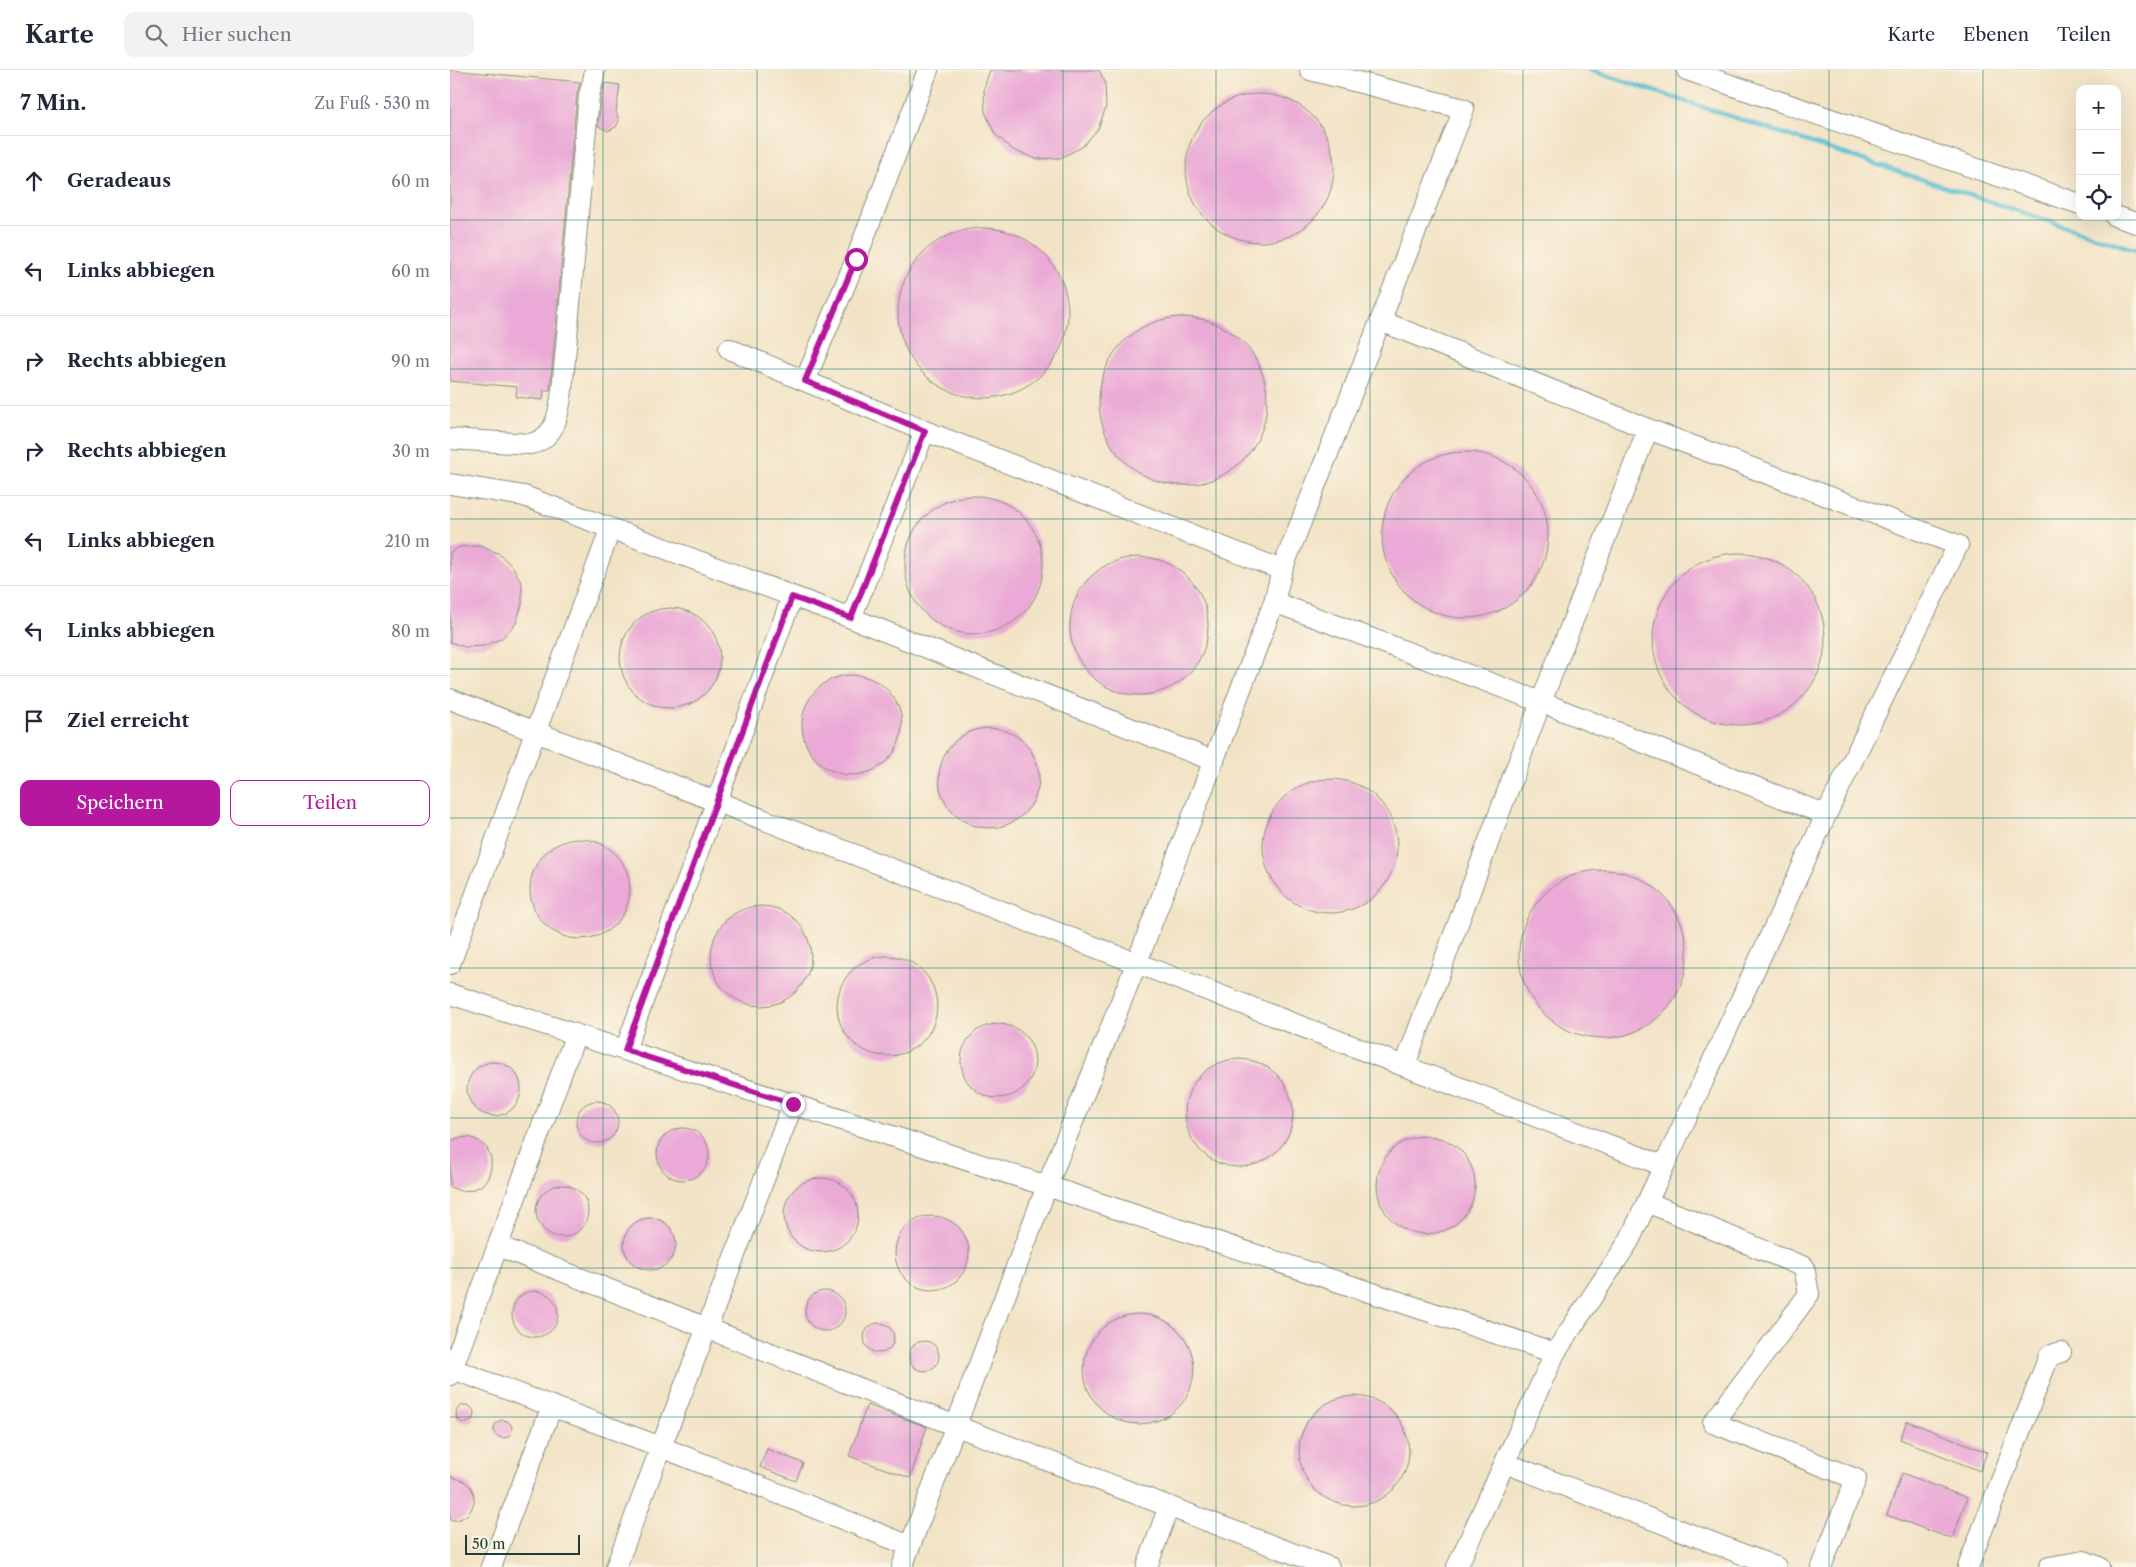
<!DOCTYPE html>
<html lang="de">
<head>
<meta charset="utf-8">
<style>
	:root { --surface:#fff; --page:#f2f2f3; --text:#1f2937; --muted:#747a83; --line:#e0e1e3; --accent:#b5179e }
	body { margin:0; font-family:"Libre Caslon Text",serif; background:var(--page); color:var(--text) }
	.controls { position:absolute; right:15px; top:15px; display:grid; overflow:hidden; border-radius:10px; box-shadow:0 5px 20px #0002 }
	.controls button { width:45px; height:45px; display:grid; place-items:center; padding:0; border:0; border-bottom:1px solid var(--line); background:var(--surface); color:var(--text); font:25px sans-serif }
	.scale { position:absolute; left:15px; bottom:12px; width:115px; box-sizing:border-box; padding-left:5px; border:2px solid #1f3d34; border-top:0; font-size:14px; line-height:18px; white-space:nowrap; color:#1f3d34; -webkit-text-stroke:4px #fcf5e5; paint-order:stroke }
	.stop { position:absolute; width:15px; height:15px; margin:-11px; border:4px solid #b5179e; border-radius:50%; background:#fff }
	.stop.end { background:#b5179e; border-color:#fff; box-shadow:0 1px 5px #0008 }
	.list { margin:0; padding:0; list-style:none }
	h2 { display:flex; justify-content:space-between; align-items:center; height:65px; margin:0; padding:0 20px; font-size:21px }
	h2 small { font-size:16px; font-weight:400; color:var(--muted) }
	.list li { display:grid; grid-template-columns:32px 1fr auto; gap:15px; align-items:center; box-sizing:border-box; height:90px; padding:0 20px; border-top:1px solid var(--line) }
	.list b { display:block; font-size:19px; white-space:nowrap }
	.list em { font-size:16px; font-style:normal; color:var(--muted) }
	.actions { display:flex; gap:10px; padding:15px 20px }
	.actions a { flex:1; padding:11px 0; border:1px solid var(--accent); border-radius:10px; text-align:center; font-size:18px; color:var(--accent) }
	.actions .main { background:var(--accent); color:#fff }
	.icon { flex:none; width:28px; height:28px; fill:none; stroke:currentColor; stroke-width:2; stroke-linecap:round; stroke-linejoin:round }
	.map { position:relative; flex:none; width:1686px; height:1497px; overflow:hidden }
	header { display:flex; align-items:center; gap:30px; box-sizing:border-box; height:70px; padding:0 25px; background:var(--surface); border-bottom:1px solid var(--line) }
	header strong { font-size:24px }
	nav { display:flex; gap:28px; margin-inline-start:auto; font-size:18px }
	.search { width:350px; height:45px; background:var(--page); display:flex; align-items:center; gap:12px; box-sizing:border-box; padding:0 18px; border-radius:10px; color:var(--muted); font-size:19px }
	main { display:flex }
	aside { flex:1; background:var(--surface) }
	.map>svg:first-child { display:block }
</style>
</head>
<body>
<header>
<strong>Karte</strong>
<div class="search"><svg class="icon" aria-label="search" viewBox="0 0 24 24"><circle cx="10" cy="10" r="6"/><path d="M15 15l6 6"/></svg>Hier suchen</div>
<nav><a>Karte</a><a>Ebenen</a><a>Teilen</a></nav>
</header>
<main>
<aside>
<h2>7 Min.<small>Zu Fuß · 530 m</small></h2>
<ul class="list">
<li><svg class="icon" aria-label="ahead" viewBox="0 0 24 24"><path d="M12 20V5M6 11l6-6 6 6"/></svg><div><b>Geradeaus</b></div><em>60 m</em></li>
<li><svg class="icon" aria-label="left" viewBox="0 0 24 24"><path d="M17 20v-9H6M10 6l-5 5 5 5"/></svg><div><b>Links abbiegen</b></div><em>60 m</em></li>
<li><svg class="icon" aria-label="right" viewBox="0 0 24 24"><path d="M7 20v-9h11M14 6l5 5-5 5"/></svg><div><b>Rechts abbiegen</b></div><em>90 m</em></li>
<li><svg class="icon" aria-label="right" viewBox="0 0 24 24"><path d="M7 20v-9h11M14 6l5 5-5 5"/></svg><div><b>Rechts abbiegen</b></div><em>30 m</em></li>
<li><svg class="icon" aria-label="left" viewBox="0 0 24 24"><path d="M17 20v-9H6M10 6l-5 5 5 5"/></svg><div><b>Links abbiegen</b></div><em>210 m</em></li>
<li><svg class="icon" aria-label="left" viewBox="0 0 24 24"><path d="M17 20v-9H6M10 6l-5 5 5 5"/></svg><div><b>Links abbiegen</b></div><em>80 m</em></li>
<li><svg class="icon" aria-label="arrive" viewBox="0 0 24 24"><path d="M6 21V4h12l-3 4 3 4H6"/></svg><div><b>Ziel erreicht</b></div></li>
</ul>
<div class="actions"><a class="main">Speichern</a><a>Teilen</a></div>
</aside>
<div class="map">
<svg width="1686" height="1497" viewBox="0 0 1686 1497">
	<rect width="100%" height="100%" fill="#fcf5e5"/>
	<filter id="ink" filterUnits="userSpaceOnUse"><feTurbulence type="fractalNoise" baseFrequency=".02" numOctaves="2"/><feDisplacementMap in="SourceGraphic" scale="10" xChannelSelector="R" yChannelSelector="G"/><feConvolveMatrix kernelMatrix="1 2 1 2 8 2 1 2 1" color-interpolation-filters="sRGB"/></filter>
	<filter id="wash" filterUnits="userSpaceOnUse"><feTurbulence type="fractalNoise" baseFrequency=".0096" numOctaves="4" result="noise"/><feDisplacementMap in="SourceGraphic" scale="20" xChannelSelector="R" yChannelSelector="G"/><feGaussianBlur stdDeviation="1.12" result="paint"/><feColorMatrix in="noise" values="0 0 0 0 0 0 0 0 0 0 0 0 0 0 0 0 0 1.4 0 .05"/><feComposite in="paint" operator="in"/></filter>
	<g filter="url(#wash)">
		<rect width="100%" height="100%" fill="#f2e3c6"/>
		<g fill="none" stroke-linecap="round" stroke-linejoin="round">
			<!-- stream -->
			<path stroke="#55bdd2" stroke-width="4.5" d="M 1140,0 L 1686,180"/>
		</g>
		<g id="blocks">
			<!-- building -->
			<path fill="#eaa9d6" d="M 0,0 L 130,12 L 127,24 L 100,320 L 94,320 L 93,330 L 66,327 L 67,317 L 0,311 Z
				M 540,0 L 649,0 L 655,12 L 656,37 L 648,59 L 632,77 L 610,88 L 586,89 L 563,80 L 545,64 L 535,42 L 534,18 Z
				M 155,13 L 170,15 L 166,41 L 169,51 L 166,57 L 158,61 L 148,56 L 151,27 Z
				M736 98a74 74 0 1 1 148 0a74 74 0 1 1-148 0Z
				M448 243a85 85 0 1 1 170 0a85 85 0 1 1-170 0Z
				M649 331a84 84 0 1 1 168 0a84 84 0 1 1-168 0Z
				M932 465a83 83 0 1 1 166 0a83 83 0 1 1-166 0Z
				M455 495a69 69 0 1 1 138 0a69 69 0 1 1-138 0Z
				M 30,476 L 48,483 L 63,497 L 72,514 L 72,534 L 66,553 L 52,568 L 34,576 L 15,577 L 0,572 L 0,482 L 10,477 Z
				M1203 569a86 86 0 1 1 172 0a86 86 0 1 1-172 0Z
				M620 556a69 69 0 1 1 138 0a69 69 0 1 1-138 0Z
				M170 588a50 50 0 1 1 100 0a50 50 0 1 1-100 0Z
				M352 655a50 50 0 1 1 100 0a50 50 0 1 1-100 0Z
				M489 708a50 50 0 1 1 100 0a50 50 0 1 1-100 0Z
				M813 776a67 67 0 1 1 134 0a67 67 0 1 1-134 0Z
				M80 819a50 50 0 1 1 100 0a50 50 0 1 1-100 0Z
				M1069 884a84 84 0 1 1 168 0a84 84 0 1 1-168 0Z
				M261 886a50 50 0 1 1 100 0a50 50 0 1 1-100 0Z
				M387 936a50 50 0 1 1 100 0a50 50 0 1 1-100 0Z
				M511 991a37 37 0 1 1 74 0a37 37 0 1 1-74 0Z
				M735 1043a54 54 0 1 1 108 0a54 54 0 1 1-108 0Z
				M17 1019a27 27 0 1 1 54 0a27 27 0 1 1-54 0Z
				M126 1052a21 21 0 1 1 42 0a21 21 0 1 1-42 0Z
				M207 1084a26 26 0 1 1 52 0a26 26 0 1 1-52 0Z
				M927 1115a49 49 0 1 1 98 0a49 49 0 1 1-98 0Z
				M 19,1067 L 29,1071 L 37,1078 L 41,1088 L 41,1098 L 38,1108 L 31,1116 L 21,1120 L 11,1121 L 0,1117 L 0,1071 L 8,1068 Z
				M334 1145a37 37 0 1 1 74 0a37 37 0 1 1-74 0Z
				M86 1141a26 26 0 1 1 52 0a26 26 0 1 1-52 0Z
				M445 1183a37 37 0 1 1 74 0a37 37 0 1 1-74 0Z
				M174 1174a26 26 0 1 1 52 0a26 26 0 1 1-52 0Z
				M355 1241a20 20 0 1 1 40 0a20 20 0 1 1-40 0Z
				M62 1244a23 23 0 1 1 46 0a23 23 0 1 1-46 0Z
				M634 1299a55 55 0 1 1 110 0a55 55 0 1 1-110 0Z
				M414 1268a15 15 0 1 1 30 0a15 15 0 1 1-30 0Z
				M459 1286a15 15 0 1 1 30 0a15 15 0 1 1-30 0Z
				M849 1381a55 55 0 1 1 110 0a55 55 0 1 1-110 0Z
				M 417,1335 L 477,1357 L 460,1408 L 399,1386 Z
				M6 1344a9 9 0 1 1 18 0a9 9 0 1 1-18 0Z
				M44 1359a9 9 0 1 1 18 0a9 9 0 1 1-18 0Z
				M 1457,1351 L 1537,1382 L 1530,1401 L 1450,1369 Z
				M 317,1379 L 353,1393 L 346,1411 L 310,1397 Z
				M 1452,1403 L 1517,1428 L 1502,1469 L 1437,1445 Z
				M 0,1406 L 14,1411 L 20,1416 L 24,1424 L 24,1432 L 21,1440 L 16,1446 L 8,1450 L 0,1450 Z"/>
		</g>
	</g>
	<g filter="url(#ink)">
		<use href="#blocks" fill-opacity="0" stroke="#88907d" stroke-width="1"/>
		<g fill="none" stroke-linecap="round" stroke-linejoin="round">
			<defs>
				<path id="minor" d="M 478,0 L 406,189 L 355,311 L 475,361 L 832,500
					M 1237,0 L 1630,134
					M 1665,146 L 1686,153
					M 931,251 L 1198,359 L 1091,632 L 955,995
					M 279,279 L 355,311
					M 1198,359 L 1508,475 L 1376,745
					M 475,361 L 401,548 L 764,691
					M 0,369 L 80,374 C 106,369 109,342 112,321 L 139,25 L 143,11 L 145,0
					M 0,414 L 74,426 L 401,548
					M 0,629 L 1214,1096 L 1376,745 L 1091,632 L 824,532
					M 0,894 L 160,460
					M 0,924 L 597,1116 L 1105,1283 L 1179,1171 L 1214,1096
					M 175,980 L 342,527
					M 1197,1132 L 1354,1197 L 1359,1224 L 1263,1353 L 1406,1409 L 1371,1497
					M 48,1176 L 506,1356 L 879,1497
					M 0,1298 L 211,1377 L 343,1034
					M 0,1305 L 126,964
					M 1055,1393 L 1326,1497
					M 41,1497 L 102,1336
					M 166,1497 L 211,1377 L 460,1476
					M 452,1497 L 597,1116 L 687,892 L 824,532 L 832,500 L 1014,39 L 860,0
					M 697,1497 L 719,1436
					M 1007,1497 L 1105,1283
					M 1518,1497 L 1599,1286 L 1611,1282
					M 1599,1497 L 1634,1491 L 1649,1497"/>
			</defs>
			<!-- minor casing -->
			<use href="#minor" stroke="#88907d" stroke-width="22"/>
			<!-- minor -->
			<use href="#minor" stroke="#fff" stroke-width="20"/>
		</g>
	</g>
	<g fill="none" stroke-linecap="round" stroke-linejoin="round" filter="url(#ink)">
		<!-- route -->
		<path stroke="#b5179e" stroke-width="6" d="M 343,1034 L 175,980 L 342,527 L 401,548 L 475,361 L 355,311 L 406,189"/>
	</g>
	<!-- grid -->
	<path fill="none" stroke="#0f766e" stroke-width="1" stroke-opacity="0.55" d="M 153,0 L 153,1497M 307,0 L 307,1497M 460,0 L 460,1497M 613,0 L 613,1497M 766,0 L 766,1497M 920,0 L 920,1497M 1073,0 L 1073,1497M 1226,0 L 1226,1497M 1379,0 L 1379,1497M 1533,0 L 1533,1497M 0,150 L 1686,150M 0,299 L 1686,299M 0,449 L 1686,449M 0,599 L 1686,599M 0,748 L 1686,748M 0,898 L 1686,898M 0,1048 L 1686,1048M 0,1198 L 1686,1198M 0,1347 L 1686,1347"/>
</svg>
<div class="controls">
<button>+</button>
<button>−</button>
<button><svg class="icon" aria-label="locate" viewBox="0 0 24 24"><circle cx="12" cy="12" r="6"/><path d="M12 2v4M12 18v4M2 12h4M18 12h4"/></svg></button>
</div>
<div class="scale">50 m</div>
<div class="stop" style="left:406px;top:189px"></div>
<div class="stop end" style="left:343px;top:1034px"></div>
</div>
</main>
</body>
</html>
